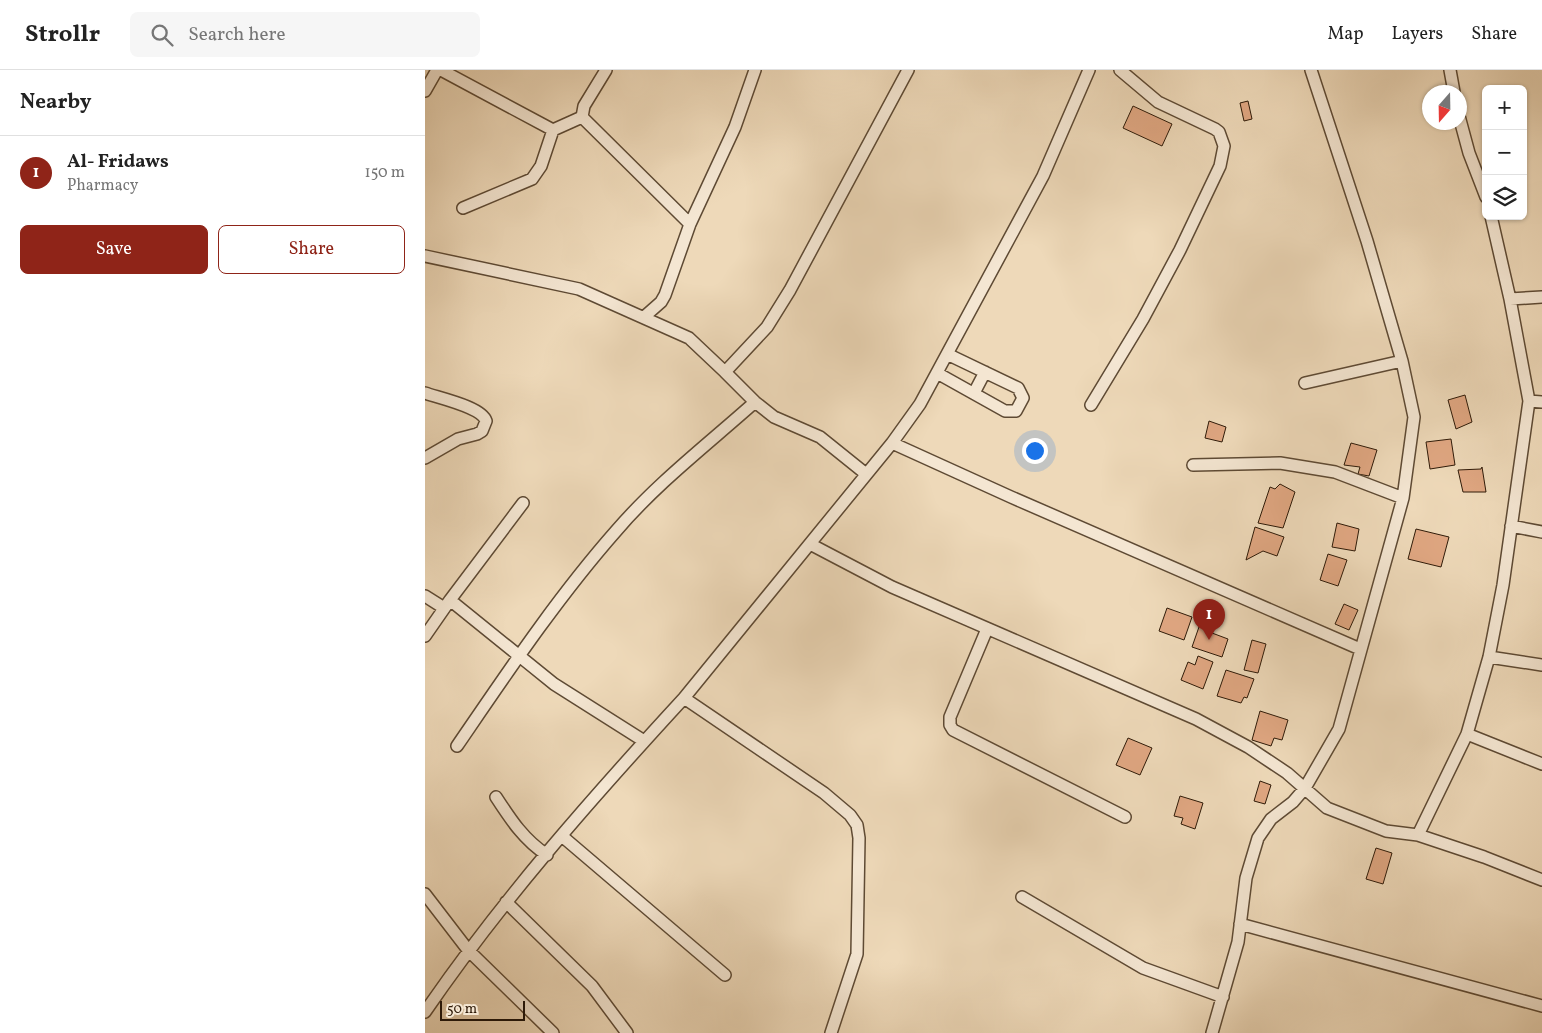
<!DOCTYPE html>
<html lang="en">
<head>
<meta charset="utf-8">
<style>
	:root { --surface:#fff; --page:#f6f6f6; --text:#222; --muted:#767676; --line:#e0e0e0; --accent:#8f2418 }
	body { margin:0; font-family:Vollkorn,serif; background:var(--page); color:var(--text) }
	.controls { position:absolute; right:15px; top:15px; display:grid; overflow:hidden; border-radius:8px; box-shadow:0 1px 4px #0004 }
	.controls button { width:45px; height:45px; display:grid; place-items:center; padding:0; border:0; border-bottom:1px solid var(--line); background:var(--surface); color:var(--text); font:25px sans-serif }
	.compass { position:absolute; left:997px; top:15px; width:45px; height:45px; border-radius:50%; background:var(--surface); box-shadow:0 1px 4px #0004; rotate:200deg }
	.scale { position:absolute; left:15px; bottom:12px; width:85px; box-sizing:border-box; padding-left:5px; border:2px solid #2e1a08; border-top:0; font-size:14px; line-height:18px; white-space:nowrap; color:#2e1a08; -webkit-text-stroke:4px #f4e6d2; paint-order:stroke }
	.you { position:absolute; left:609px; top:380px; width:18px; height:18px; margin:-12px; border:4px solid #fff; border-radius:50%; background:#1a73e8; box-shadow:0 0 0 8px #1a73e833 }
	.badge { display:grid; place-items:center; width:32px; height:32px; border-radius:50%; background:var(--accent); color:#fff; font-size:16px; font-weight:700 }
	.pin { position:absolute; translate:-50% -41px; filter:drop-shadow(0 1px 2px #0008) }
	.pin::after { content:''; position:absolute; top:26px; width:18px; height:15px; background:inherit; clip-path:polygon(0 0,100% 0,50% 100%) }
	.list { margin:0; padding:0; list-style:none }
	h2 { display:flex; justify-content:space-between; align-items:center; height:65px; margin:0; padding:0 20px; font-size:21px }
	h2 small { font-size:16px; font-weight:400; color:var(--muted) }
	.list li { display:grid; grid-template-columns:32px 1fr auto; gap:15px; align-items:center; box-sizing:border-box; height:75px; padding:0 20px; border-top:1px solid var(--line) }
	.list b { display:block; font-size:19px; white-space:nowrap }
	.list p { margin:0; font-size:16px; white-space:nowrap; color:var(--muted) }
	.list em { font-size:16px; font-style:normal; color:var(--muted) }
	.actions { display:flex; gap:10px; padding:15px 20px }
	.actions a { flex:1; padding:11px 0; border:1px solid var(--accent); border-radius:8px; text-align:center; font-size:18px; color:var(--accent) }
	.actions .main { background:var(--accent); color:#fff }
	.icon { flex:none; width:28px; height:28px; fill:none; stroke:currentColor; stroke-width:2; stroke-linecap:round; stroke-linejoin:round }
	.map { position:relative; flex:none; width:1117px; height:963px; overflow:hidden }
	header { display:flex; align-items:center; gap:30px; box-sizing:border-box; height:70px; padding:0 25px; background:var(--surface); border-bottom:1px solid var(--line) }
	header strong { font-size:24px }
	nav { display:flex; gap:28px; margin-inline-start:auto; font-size:18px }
	.search { width:350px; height:45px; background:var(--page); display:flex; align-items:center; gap:12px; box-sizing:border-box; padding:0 18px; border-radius:8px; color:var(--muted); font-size:19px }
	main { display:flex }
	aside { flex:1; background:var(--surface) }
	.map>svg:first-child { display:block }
</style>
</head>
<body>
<header>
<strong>Strollr</strong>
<div class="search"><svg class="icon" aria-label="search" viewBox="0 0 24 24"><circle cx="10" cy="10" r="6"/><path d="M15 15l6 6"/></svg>Search here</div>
<nav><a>Map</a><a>Layers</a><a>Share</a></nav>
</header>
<main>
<aside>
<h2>Nearby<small></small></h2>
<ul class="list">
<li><span class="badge">1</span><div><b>Al- Fridaws</b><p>Pharmacy</p></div><em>150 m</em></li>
</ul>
<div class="actions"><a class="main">Save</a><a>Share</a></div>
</aside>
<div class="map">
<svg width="1117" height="963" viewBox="0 0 1117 963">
	<rect width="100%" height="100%" fill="#eed9b9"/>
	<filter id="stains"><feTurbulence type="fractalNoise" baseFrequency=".004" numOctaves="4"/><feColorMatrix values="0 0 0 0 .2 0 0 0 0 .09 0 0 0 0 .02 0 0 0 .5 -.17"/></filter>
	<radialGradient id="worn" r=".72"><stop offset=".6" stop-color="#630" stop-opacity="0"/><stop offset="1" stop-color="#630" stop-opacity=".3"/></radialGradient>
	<!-- building -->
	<path fill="#e0a782" stroke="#2e1a08" d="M 823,31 L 827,49 L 819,51 L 815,33 Z
		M 708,36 L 747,54 L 737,76 L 698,58 Z
		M 1040,325 L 1047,352 L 1031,359 L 1023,330 Z
		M 784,351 L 801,357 L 797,372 L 780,368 Z
		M 1026,369 L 1030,395 L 1005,399 L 1001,372 Z
		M 926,373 L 952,380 L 944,406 L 933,404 L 935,397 L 919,395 Z
		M 1057,397 L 1061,422 L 1038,422 L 1033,400 L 1056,399 Z
		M 855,414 L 870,422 L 858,458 L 833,453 L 845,417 L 850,419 Z
		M 912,453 L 934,459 L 930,481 L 907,477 Z
		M 830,457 L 859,467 L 852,486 L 838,481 L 821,490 Z
		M 991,459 L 1024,467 L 1016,497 L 983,489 Z
		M 903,484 L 922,490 L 913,516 L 895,510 Z
		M 919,534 L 933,540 L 924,560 L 910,554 Z
		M 742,538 L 767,547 L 759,570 L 734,561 Z
		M 775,554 L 788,559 L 787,563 L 803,569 L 797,587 L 767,577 Z
		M 827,570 L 841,574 L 833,603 L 819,600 Z
		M 773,586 L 788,592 L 778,619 L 756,610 L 763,592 L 770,595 Z
		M 801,600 L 829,609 L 822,628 L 819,627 L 816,633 L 792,626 Z
		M 835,641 L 863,650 L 857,670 L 849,668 L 846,676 L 827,670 Z
		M 703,668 L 727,678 L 715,705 L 691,695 Z
		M 835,711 L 846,715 L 840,734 L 829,731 Z
		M 755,726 L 778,733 L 770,759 L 756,754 L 758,748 L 749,746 Z
		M 951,778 L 967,783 L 958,814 L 941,809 Z"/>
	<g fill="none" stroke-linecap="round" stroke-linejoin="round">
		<defs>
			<path id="minor" d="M 16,0 L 128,60 L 157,47
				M 181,0 L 159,36 L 157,47 L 265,154
				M 1025,0 L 1029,22
				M 0,21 L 12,0
				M 1034,46 L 1044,83 L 1061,127
				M 38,138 L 107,109 L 116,96 L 128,60
				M 0,186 L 154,219 L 264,268 L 300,302 L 342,257 L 365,220 L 483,0
				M 1085,229 L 1117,227
				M 219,247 L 236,232 L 240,225 L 265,154 L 310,57 L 330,0
				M 300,302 L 330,332 L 349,347 L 395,367 L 441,404
				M 512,303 L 580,341 L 591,341 L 598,328 L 593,318 L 522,284
				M 880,313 L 977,291
				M 0,323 C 14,328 57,337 61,351 L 57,361 L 52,364 L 33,369 L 0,388
				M 549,323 L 560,302
				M 1104,331 L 1117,332
				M 666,335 L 718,249 L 755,180 L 795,96 L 799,76 L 794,62 L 790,59 L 733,32 L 695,0
				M 467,373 L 586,427 L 935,579
				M 768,395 L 855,393 L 910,402 L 978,428
				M 98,433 L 25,530 L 129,614 L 219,671
				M 1086,456 L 1117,462
				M 385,474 L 467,517 L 771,649 L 823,677 L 862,703 L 902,738 L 961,761 L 993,765 L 1059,787 L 1117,810
				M 0,526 L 19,538
				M 562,559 L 525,647 L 525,655 L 528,660 L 700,747
				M 0,566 L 25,530
				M 1064,587 L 1117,595
				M 259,628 L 399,723 L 425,745 L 432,755 L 434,768 L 432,884 L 406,963
				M 1042,664 L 1117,694
				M 32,676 C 82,603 132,528 191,461 C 232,413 283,374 330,332
				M 71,727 C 86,750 99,770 122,785
				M 993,765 L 1042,664 L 1064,587 L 1078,515 L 1104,331 L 1085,229 L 1066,146
				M 138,767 L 300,905
				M 0,824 L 43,880 L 128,963
				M 597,827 L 718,898 L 798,927
				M 81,832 L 167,916 L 202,963
				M 815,854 L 1117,936
				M 0,942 C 76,831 167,728 259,628 L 467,373 L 495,334 L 618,106 L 664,0
				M 787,963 L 813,872 L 821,808 L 833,768 L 846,749 L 868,732 L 880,718 L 914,659 L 978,428 L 989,347 L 977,291 L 942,171 L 886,0"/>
		</defs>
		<!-- minor casing -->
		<use href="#minor" stroke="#5e4a34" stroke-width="14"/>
		<!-- minor -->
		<use href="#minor" stroke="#f4e6d2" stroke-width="11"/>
	</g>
	<rect width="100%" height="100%" filter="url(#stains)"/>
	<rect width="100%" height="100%" fill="url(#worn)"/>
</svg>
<div class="controls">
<button>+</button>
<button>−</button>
<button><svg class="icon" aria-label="layers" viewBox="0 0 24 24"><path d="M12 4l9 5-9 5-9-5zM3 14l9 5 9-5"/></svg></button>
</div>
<svg class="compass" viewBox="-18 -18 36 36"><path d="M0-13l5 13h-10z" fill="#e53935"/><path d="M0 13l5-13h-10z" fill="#767676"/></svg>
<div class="scale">50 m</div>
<div class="you"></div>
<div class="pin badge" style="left:784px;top:570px">1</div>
</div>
</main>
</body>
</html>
